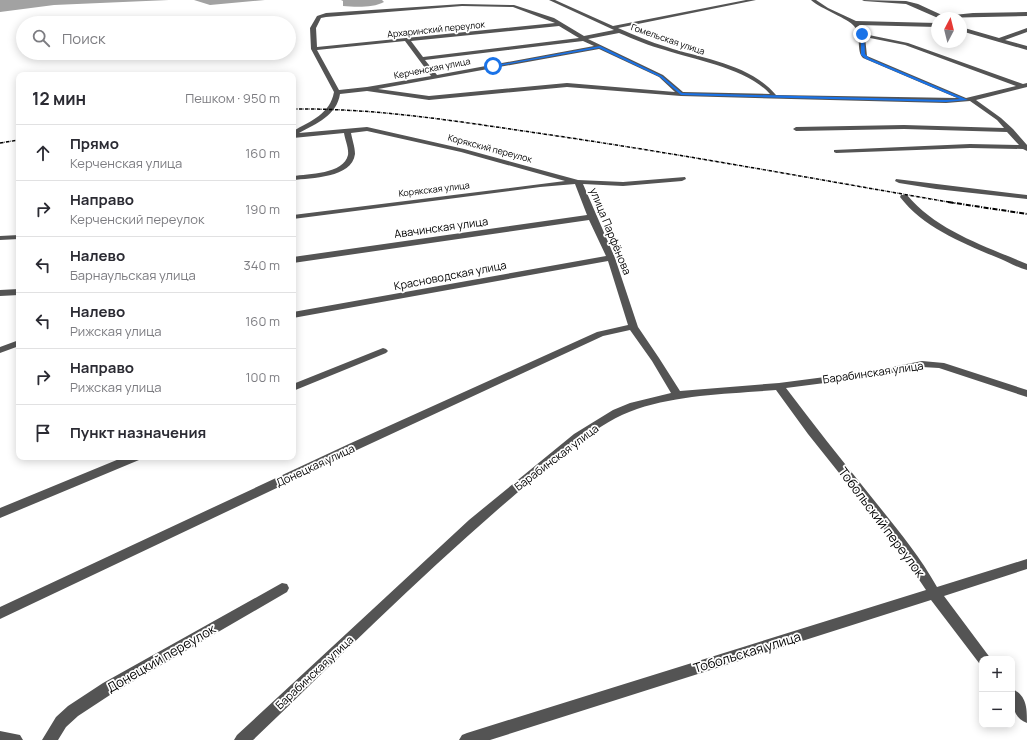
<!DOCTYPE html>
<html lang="ru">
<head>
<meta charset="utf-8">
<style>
	:root { --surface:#fff; --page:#f2f2f3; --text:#2b2b33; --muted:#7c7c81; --line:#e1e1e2 }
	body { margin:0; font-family:Manrope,sans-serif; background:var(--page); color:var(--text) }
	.controls { position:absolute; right:12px; bottom:12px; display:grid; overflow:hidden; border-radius:8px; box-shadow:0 2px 10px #0003 }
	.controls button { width:36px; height:36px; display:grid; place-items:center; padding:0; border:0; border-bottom:1px solid var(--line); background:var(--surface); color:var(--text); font:20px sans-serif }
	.compass { position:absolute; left:931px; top:12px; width:36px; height:36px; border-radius:50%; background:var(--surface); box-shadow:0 2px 10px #0003; rotate:7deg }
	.stop { position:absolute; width:12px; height:12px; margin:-9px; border:3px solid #1a73e8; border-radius:50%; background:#fff }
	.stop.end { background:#1a73e8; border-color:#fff; box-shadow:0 1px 4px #0008 }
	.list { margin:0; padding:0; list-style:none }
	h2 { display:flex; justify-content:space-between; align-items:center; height:52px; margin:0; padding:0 16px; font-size:17px }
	h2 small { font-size:13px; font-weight:400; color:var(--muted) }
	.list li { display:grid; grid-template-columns:26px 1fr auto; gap:12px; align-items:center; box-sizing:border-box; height:56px; padding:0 16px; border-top:1px solid var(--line) }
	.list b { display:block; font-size:15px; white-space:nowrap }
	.list p { margin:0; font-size:13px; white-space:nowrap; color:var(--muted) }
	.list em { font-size:13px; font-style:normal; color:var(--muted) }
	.icon { flex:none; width:22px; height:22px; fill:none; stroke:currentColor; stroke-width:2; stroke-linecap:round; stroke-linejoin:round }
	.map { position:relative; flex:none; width:1027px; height:740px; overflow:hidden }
	.search { position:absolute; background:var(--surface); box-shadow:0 2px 10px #0003; left:16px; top:16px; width:280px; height:44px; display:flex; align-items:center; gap:10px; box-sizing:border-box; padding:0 14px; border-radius:22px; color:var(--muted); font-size:15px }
	.panel { position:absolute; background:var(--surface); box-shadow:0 2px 10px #0003; left:16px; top:72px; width:280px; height:388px; border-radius:8px }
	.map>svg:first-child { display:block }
</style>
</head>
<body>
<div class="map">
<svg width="1027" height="740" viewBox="0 0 1027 740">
	<rect width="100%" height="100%" fill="#fff"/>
	<!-- water -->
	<path fill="#a2a2a2" d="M 0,0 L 169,0 L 54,5 L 0,12 Z
		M 194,0 L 265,0 L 210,5 Z
		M 341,0 L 382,0 L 384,2 C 373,8 355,7 343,6 L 343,1 Z"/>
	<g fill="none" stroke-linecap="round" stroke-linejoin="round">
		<!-- minor -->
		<path fill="#545454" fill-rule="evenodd" d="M 549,0 L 555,0 L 613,26 L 746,0 L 756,0 L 618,28 C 634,35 650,42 667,47 C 703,59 750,64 776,95 L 957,98 L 863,58 C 856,51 862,37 854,26 C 849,19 821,9 811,0 L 816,0 L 828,8 L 856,21 L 937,23 L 937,27 L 859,25 L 864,34 L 908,43 L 1023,84 L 1027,83 L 1027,87 L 976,100 L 1001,118 L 1013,129 L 1027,145 L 1027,151 L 1023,149 L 970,148 L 836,153 L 834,152 L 834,150 L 970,144 L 1019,145 L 1007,132 L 904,129 L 796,131 L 793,129 L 796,127 L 904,125 L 1004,128 L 997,120 L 970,101 L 946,103 L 681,96 L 567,87 L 429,100 L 367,91 L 340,94 C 337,115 316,124 299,133 L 367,127 L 464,149 L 578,180 L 623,182 L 685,177 L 686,179 L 682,181 L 623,186 L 583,184 L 615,258 L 638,327 L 659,358 L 680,391 L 779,383 L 871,371 L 922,361 L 944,363 L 1027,390 L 1027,397 L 939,368 L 922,367 L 871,377 L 786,388 C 813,424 841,459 869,494 C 893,524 918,553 937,587 L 1027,559 L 1027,569 L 944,596 L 991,659 L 982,659 L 982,665 L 979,663 L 931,600 L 490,740 L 459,740 L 462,735 L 467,733 L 926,590 L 891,538 L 808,434 L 776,390 C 730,394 682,394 637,409 C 598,422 562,456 530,482 C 433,563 344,653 253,740 L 234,740 L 237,735 L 469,520 L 574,434 L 613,410 L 630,403 L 671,393 L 652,361 L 630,330 L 603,336 L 359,449 L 0,619 L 0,607 L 351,443 L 597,332 L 628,325 L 608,261 L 293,318 L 293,312 L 606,256 L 589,220 L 293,263 L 293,257 L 587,215 L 575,184 L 540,187 L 293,219 L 293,215 L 565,181 L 461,152 L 367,131 L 351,133 C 352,139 355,147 355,154 C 352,178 311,178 293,180 L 293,176 C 308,174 344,174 348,155 C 349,148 345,140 344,133 L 293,138 L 293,131 C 311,121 330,114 334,92 L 311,49 L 310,28 L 317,16 L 326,13 L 462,4 L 514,5 L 554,18 L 584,36 L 614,30 ZM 462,6 L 513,7 L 555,23 L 317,47 L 316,28 L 321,18 L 326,17 ZM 559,26 L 579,38 L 423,57 L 411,41 ZM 619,33 C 634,39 649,46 665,50 C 696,60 748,69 770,94 L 683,92 L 663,75 L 588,39 ZM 865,37 L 905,45 L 1016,86 L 966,98 L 867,56 ZM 405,41 L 431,76 L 367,87 L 339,90 L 317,50 ZM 583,41 L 594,46 L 437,75 L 425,60 ZM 599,49 L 659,77 L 675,92 L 567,83 L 429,96 L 378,89 Z
			M 862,0 L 906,1 L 918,4 L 944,16 L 973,13 L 1027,12 L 1027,16 L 938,18 L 906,4 L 864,1 Z
			M 961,27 L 999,38 L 1027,28 L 1027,32 L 1005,40 L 1027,46 L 1027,50 L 961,31 Z
			M 896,179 L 1027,195 L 1027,199 L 936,189 L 899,183 L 895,181 Z
			M 901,195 L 907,195 C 937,231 985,246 1027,264 L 1027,270 C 1016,267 1006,261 996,257 C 962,243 923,227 900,197 Z
			M 19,235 L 19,239 L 0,240 L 0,236 Z
			M 19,289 L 19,295 L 0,296 L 0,290 Z
			M 19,340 L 19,346 L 0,353 L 0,347 Z
			M 383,348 L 386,349 L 388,351 L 386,353 L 293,391 L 293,384 Z
			M 124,457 L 141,457 L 139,460 L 0,518 L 0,508 Z
			M 282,583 L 287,584 L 289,588 L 287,592 L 113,693 L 78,716 L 66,727 L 58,740 L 42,740 L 56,717 L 68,706 L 103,683 Z
			M 1012,689 C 1027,695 1027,709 1027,723 C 1012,717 1012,703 1012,689 Z
			M 0,731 L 20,735 L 23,740 L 0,740 Z"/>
		<!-- rail-far1 -->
		<path stroke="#000" stroke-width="1.5" stroke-dasharray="3.5 1 0.5 1" stroke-linecap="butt" d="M 293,109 C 375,108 456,121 537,133 C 676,153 815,179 954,203
			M 0,143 L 19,140"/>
		<!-- rail -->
		<path stroke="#000" stroke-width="2" stroke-dasharray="5 1.5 1 1.5" stroke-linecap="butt" d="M 948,202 L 1027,214"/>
	</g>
	<!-- route -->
	<path fill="#1a73e8" d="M 862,33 L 864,34 L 865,54 L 869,58 L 968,100 L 946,102 L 681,95 L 660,77 L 599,48 L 493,67 L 491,66 L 600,46 L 662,76 L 682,93 L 946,100 L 960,99 L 866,59 L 861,55 L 861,34 Z"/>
	<g text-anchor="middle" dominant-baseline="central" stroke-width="3.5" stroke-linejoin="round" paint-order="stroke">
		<!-- far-street labels -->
		<g font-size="9" fill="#000" stroke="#fff">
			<text transform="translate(436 29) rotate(-6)">Архаринский переулок</text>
			<text transform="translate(668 39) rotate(19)">Гомельская улица</text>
			<text transform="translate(432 68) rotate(-11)">Керченская улица</text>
			<text transform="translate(490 148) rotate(15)">Корякский переулок</text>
			<text transform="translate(434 189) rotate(-7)">Корякская улица</text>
		</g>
		<!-- street labels -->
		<g font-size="11" fill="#000" stroke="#fff">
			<text transform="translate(441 227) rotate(-8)">Авачинская улица</text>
			<text transform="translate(611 231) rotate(68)">улица Парфёнова</text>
			<text transform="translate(450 275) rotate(-11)">Красноводская улица</text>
			<text transform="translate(873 372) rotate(-8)">Барабинская улица</text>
			<text transform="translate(556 457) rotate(-37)">Барабинская улица</text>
			<text transform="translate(315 465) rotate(-25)">Донецкая улица</text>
			<text transform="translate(314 672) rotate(-43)">Барабинская улица</text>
		</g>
		<!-- near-street labels -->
		<g font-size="13" fill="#000" stroke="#fff">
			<text transform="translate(882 522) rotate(53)">Тобольский переулок</text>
			<text transform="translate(747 652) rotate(-17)">Тобольская улица</text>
			<text transform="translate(161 658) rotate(-30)">Донецкий переулок</text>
		</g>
	</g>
</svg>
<div class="controls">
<button>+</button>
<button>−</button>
</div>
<svg class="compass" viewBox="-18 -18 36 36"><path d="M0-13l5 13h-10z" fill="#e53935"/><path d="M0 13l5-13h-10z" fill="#7c7c81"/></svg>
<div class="stop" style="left:493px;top:66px"></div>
<div class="stop end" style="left:862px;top:34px"></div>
<div class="search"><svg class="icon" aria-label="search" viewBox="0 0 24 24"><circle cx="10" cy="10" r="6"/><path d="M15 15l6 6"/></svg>Поиск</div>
<section class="panel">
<h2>12 мин<small>Пешком · 950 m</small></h2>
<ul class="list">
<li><svg class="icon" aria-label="ahead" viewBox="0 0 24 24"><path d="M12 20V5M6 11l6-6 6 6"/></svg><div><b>Прямо</b><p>Керченская улица</p></div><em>160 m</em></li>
<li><svg class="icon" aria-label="right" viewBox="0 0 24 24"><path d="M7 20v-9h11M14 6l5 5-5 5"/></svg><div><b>Направо</b><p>Керченский переулок</p></div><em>190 m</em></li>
<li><svg class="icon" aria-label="left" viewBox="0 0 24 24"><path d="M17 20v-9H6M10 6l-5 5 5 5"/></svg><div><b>Налево</b><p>Барнаульская улица</p></div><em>340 m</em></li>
<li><svg class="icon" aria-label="left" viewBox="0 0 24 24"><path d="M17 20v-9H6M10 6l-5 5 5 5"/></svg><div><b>Налево</b><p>Рижская улица</p></div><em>160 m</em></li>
<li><svg class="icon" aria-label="right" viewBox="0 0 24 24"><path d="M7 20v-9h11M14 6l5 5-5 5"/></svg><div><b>Направо</b><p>Рижская улица</p></div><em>100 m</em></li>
<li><svg class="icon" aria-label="arrive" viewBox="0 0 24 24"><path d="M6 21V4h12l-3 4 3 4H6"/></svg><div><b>Пункт назначения</b></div></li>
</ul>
</section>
</div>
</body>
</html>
